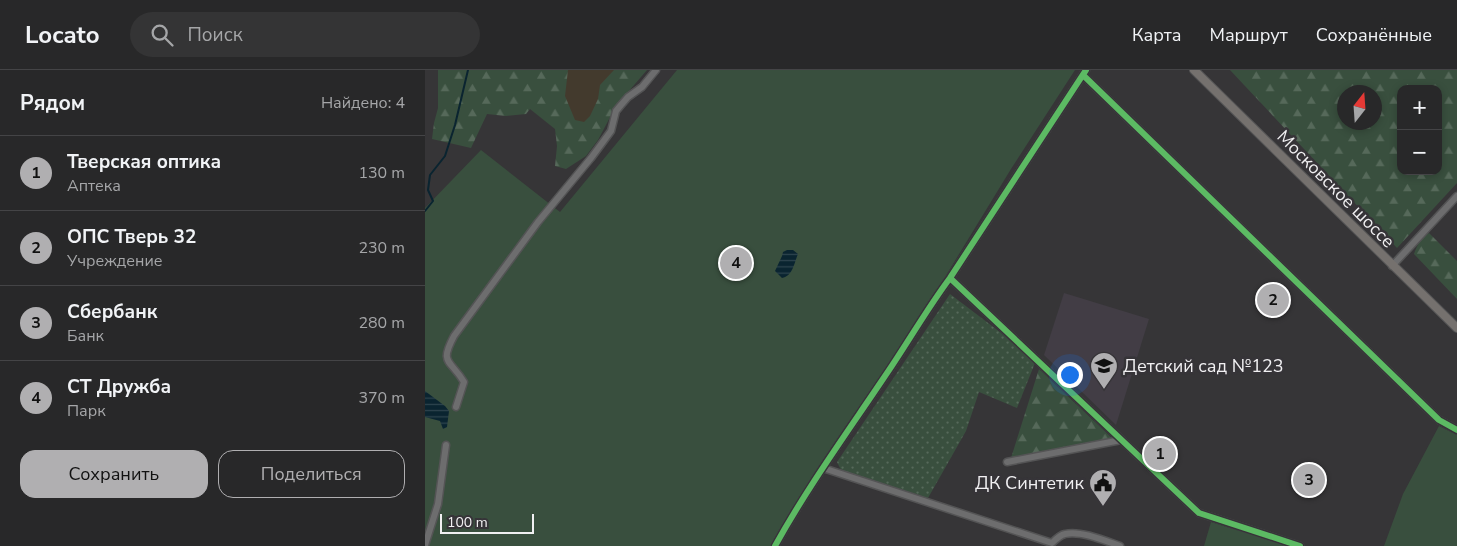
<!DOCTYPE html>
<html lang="ru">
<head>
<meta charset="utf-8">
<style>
	:root { --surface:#282829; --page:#343435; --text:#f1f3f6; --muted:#a5a6a8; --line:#444446; --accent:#b0afb1 }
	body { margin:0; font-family:"Nunito Sans",sans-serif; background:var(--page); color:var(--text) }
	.controls { position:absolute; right:15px; top:15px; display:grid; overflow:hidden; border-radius:10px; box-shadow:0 2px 8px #0003 }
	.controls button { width:45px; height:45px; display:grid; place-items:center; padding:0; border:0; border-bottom:1px solid var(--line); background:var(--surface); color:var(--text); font:25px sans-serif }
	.compass { position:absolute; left:912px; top:15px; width:45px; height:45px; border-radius:50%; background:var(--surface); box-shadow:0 2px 8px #0003; rotate:17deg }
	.scale { position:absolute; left:15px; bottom:12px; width:94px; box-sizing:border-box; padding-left:5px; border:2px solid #f1f0f2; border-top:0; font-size:14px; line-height:18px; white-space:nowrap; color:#f1f0f2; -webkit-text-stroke:4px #363438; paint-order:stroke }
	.you { position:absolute; left:644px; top:304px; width:18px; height:18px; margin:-12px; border:4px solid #fff; border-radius:50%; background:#1a73e8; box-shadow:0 0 0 8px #1a73e833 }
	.badge { display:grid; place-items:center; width:32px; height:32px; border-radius:50%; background:var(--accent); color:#111; font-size:16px; font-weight:700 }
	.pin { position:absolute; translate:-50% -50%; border:2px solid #fff; box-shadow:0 1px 5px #0006 }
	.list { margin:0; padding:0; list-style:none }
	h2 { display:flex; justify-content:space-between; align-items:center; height:65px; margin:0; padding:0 20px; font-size:21px }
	h2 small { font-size:16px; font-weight:400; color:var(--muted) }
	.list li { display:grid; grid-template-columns:32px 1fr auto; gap:15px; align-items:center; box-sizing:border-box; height:75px; padding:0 20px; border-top:1px solid var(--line) }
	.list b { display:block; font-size:19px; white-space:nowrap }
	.list p { margin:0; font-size:16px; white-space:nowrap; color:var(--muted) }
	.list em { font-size:16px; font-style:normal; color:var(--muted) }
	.actions { display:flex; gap:10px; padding:15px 20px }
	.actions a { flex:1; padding:11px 0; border:1px solid var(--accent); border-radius:15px; text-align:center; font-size:18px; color:var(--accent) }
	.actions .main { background:var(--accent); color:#111 }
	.icon { flex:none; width:28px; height:28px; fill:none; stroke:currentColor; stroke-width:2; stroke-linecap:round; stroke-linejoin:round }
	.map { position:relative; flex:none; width:1032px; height:476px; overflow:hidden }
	header { display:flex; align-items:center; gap:30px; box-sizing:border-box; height:70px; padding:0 25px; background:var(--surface); border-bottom:1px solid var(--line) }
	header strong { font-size:24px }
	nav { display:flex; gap:28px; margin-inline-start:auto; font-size:18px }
	.search { width:350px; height:45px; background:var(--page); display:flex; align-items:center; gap:12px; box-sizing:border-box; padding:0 18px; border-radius:28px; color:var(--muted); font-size:19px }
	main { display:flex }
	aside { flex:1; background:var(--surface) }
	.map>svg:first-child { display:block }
</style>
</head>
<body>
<header>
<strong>Locato</strong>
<div class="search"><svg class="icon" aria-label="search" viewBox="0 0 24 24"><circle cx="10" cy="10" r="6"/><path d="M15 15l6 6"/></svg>Поиск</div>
<nav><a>Карта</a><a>Маршрут</a><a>Сохранённые</a></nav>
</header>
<main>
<aside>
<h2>Рядом<small>Найдено: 4</small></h2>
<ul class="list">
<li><span class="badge">1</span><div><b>Тверская оптика</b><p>Аптека</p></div><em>130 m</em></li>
<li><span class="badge">2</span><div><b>ОПС Тверь 32</b><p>Учреждение</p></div><em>230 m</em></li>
<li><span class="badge">3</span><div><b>Сбербанк</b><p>Банк</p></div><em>280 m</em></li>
<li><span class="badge">4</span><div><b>СТ Дружба</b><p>Парк</p></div><em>370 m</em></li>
</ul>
<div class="actions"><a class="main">Сохранить</a><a>Поделиться</a></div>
</aside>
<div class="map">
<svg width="1032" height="476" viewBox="0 0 1032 476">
	<defs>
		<pattern id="grass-dots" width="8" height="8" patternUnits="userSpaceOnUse" patternTransform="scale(1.25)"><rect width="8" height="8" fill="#394f3e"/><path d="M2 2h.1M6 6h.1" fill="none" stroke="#56695a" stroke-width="1.8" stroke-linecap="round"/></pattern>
		<pattern id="forest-firs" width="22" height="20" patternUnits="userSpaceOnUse" patternTransform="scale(1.25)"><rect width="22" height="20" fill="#394f3e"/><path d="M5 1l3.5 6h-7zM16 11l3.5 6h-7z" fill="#56695a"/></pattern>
		<pattern id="water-rules" width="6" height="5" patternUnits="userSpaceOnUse" patternTransform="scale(1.25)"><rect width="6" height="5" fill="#0a2430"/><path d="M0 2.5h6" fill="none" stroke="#2e444e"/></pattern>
	</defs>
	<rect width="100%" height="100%" fill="#363537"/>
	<!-- built -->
	<path fill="#423d45" d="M 639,223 L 724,249 L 691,355 L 619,285 Z"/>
	<!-- medical -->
	<path fill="#433a2d" d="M 72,0 L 216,0 L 155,70 Z"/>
	<!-- grass -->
	<path fill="url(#grass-dots)" d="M 525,224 L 575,262 L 610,293 L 592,338 L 554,322 L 541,361 L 503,428 L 416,400 L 412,392 Z"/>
	<!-- forest -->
	<path fill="url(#forest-firs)" fill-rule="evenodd" d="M 13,0 L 143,0 L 140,26 L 150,50 L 159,52 L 165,46 L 173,29 L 175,15 L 189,0 L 222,0 L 191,36 L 173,70 L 161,86 L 141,99 L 130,96 L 132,76 L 130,59 L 105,39 L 101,44 L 81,46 L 62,44 L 46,78 L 7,69 L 9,53 L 13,38 Z
		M 805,0 L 1032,0 L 1032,113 L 972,178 ZM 976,19 L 1013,19 L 1013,101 L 976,101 ZM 949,22 L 949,52 L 919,52 L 919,22 Z
		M 1004,163 L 1032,191 L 1032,229 L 989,184 C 992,175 996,168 1004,163 Z
		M 614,299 L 688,369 L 586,388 Z"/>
	<!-- green -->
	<path fill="#394f3e" d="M 252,0 L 650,0 L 586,99 L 459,307 L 348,476 L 0,476 L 0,138 L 56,80 L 135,142 Z
		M 1014,356 L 1032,365 L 1032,476 L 959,476 L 978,424 Z
		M 786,452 L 863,476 L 779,476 Z"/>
	<!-- water -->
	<path fill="url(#water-rules)" d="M 362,180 L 368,180 L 373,184 C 369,193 368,206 357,208 L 350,201 L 357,186 L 358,182 Z
		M 0,321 L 20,336 L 24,341 L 22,357 L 18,359 L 15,351 L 0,347 Z"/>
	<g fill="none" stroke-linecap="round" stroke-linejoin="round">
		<!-- stream -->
		<path stroke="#0a2430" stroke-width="2" d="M 0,141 L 8,131 L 3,120 L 5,105 L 20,86 L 30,55 L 43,0"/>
		<defs>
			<path id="minor" d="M 658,5 L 1014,350 L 1032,360
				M 967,196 L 1032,126
				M 525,208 L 774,443 L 875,476
				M 31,337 L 39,312 C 25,289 14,294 29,266 L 113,152 L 166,88 L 186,61 L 191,41 L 196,35 L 203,27 L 217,17 L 231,0
				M 582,392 L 696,370
				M 398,398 L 627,473 C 631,469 635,465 640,464 C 655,460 681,471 695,476
				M 0,475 L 13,434 L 21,375
				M 350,476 C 382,418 421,364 458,309 C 481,276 501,240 525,208 L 661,0"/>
			<path id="major" d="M 769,0 L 1032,258"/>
		</defs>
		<!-- minor casing -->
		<use href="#minor" stroke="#545455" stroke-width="9"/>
		<!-- major casing -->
		<use href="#major" stroke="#545455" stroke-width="10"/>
		<!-- minor -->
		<use href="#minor" stroke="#6d6d6e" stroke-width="6"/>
		<!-- major -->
		<use href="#major" stroke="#75716e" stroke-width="8"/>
		<defs>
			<path id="cycleway" d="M 658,5 L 1014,350 L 1032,360
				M 525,208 L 774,443 L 875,476
				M 350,476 C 382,418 421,364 458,309 C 481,276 501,240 525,208 L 661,0"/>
		</defs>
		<!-- cycleway casing -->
		<use href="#cycleway" stroke="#363438" stroke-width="9"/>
		<!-- cycleway -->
		<use href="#cycleway" stroke="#5cba63" stroke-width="6"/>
	</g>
	<!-- icons -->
	<defs>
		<symbol id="school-pin" viewBox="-11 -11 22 30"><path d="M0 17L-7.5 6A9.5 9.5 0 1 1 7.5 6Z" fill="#b0afb1" stroke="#363438"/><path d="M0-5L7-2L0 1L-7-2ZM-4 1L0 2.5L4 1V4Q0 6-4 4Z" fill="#111"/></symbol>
		<symbol id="civic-pin" viewBox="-11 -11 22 30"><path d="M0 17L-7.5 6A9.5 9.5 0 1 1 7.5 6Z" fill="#b0afb1" stroke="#363438"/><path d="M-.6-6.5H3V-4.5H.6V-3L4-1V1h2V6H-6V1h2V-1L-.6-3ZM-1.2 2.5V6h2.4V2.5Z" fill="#111"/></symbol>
	</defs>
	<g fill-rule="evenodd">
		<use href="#school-pin" x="663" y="280" width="32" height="43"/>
		<use href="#civic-pin" x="662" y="397" width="32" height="43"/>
	</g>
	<g text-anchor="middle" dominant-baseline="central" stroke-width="5" stroke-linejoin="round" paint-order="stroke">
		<!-- street labels -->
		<g font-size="18" fill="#f1f0f2" stroke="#363438">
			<text transform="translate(911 119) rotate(45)">Московское шоссе</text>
		</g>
		<!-- poi labels -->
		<g font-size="18" fill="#f1f0f2" stroke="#363438" text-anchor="start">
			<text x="698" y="296">Детский сад №123</text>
			<text x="659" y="413" text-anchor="end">ДК Синтетик</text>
		</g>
	</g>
</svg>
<div class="controls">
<button>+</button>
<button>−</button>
</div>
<svg class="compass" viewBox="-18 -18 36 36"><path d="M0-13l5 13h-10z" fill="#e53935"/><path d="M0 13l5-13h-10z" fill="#a5a6a8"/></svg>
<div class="scale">100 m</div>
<div class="you"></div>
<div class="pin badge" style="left:735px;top:384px">1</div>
<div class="pin badge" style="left:848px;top:230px">2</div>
<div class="pin badge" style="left:884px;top:410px">3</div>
<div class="pin badge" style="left:311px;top:193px">4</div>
</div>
</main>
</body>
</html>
